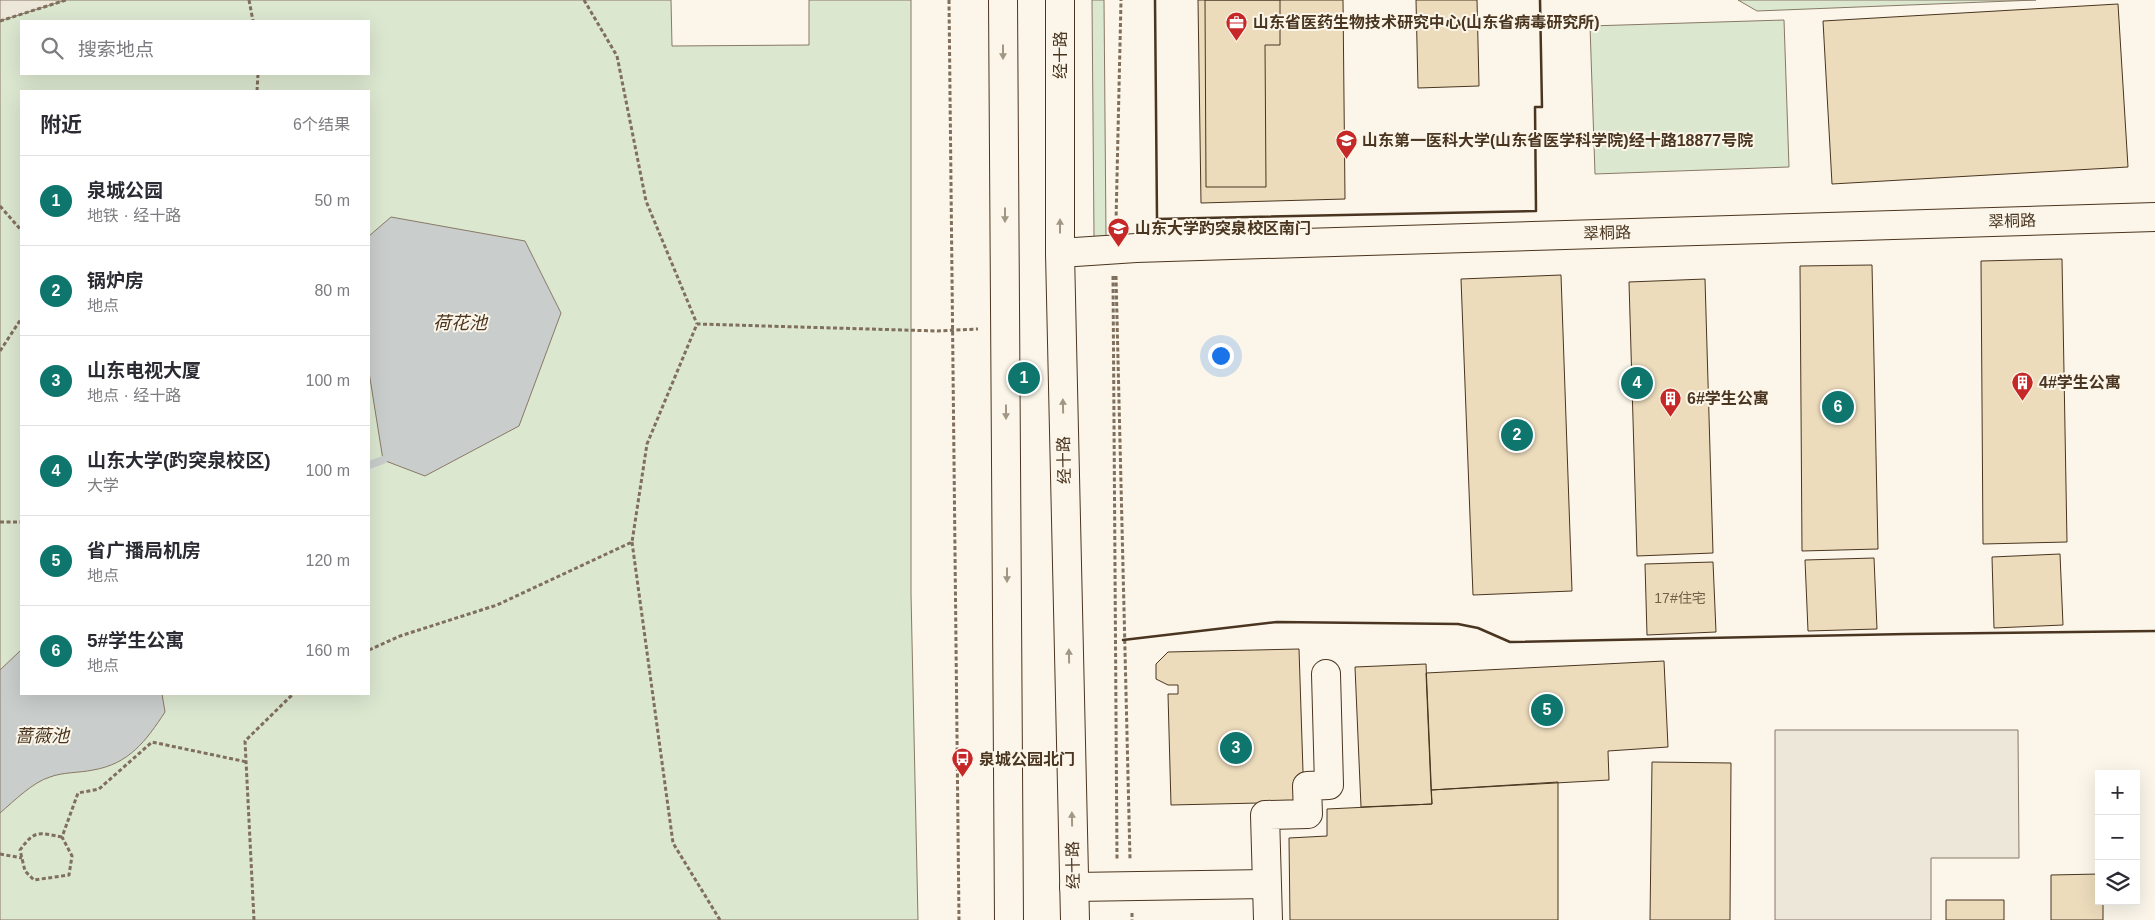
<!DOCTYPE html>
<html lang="zh">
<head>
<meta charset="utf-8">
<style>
	:root { --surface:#fff; --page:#f2f2f3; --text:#2b2b33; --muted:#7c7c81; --line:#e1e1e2; --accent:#0f766e }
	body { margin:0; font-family:Arial,"Noto Sans SC",sans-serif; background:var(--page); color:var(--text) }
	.controls { position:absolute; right:15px; bottom:15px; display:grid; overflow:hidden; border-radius:0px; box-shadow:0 5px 20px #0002 }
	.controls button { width:45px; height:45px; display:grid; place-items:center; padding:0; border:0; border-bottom:1px solid var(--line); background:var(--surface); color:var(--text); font:25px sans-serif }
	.you { position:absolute; left:1220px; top:355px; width:18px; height:18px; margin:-12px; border:4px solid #fff; border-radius:50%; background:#1a73e8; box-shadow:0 0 0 8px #1a73e833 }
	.badge { display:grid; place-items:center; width:32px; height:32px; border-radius:50%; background:var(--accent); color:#fff; font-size:16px; font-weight:700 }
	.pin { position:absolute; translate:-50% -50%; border:2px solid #fff; box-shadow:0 1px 5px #0006 }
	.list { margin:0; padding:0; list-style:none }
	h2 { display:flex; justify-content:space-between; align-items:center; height:65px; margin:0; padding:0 20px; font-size:21px }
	h2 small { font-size:16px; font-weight:400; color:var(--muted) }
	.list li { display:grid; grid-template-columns:32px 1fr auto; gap:15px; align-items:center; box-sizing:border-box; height:90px; padding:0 20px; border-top:1px solid var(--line) }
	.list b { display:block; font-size:19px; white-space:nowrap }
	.list p { margin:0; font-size:16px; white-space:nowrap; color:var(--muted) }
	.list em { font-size:16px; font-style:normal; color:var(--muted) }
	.icon { flex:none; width:28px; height:28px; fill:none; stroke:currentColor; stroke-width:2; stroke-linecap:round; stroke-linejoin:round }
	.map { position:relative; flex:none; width:2155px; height:920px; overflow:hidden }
	.search { position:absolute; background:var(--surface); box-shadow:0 5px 20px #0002; left:20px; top:20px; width:350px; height:55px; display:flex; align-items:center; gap:12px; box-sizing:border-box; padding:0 18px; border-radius:0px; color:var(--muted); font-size:19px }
	.panel { position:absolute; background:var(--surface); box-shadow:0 5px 20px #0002; left:20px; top:90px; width:350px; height:605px; border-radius:0px }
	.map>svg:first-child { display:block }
</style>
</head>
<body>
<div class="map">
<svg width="2155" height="920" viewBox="0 0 2155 920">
	<rect width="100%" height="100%" fill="#fbf6e9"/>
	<!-- green -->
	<path fill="#dce7d0" stroke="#887966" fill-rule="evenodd" d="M 0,0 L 671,0 L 672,46 L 809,45 L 809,0 L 911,0 L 911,594 L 918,920 L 0,920 ZM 21,21 L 369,21 L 369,74 L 21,74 ZM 21,91 L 369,91 L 369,694 L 21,694 Z
		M 1092,0 L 1104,0 L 1106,237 L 1094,237 Z
		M 1738,0 L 2036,0 L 1757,11 Z
		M 1784,20 L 1789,167 L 1595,174 L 1590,26 Z"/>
	<!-- parking -->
	<path fill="#ede7d9" stroke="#887966" d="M 0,0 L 66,0 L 0,21 Z
		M 1775,730 L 2018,730 L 2019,858 L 1931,858 L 1931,920 L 1775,920 Z"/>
	<!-- water -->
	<path fill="#c9cecd" stroke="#887966" d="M 391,217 L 525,241 L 561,313 L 519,426 L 425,476 L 383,460 L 369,372 L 369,236 Z
		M 21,650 L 21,694 L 162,694 L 165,712 C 146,741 129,764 93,770 C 79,773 63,772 50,777 C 33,782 14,801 0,813 L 0,670 Z"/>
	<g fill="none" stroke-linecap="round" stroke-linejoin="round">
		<!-- stream -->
		<path stroke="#c9cecd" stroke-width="8" d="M 369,465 L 383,460"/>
	</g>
	<!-- building -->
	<path fill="#ecdcbc" stroke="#4a3520" d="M 1198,0 L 1343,0 L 1345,199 L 1201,203 Z
		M 1205,0 L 1280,0 L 1280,45 L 1265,45 L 1266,187 L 1206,187 Z
		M 1416,0 L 1477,0 L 1479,86 L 1418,88 Z
		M 2118,4 L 2128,167 L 1832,184 L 1823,21 Z
		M 2062,259 L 2067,542 L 1983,544 L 1981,261 Z
		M 1872,265 L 1878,549 L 1802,551 L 1800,266 Z
		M 1561,275 L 1572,591 L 1473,595 L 1461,279 Z
		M 1705,279 L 1713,553 L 1637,556 L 1629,282 Z
		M 2060,554 L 2063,625 L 1994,628 L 1992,557 Z
		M 1874,558 L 1877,629 L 1808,631 L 1805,560 Z
		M 1713,562 L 1716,632 L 1647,635 L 1645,564 Z
		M 1299,649 L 1304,802 L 1171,805 L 1168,694 L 1178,694 L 1178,685 L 1168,685 L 1156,679 L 1156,664 L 1168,652 Z
		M 1664,661 L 1668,747 L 1608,751 L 1609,780 L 1431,790 L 1426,673 Z
		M 1426,664 L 1432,804 L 1361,807 L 1355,667 Z
		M 1652,762 L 1731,763 L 1730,920 L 1650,920 Z
		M 1558,782 L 1558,920 L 1290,920 L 1289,838 L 1327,836 L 1327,809 L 1432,804 L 1431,790 Z
		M 2099,874 L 2099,901 L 2103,901 L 2103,920 L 2051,920 L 2051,875 Z
		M 1946,900 L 2004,900 L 2004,920 L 1946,920 Z"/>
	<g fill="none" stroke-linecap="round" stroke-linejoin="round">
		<defs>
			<path id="minor" d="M 1060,253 L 1136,248 L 2155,217
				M 1074,887 L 1267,884
				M 1268,920 L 1265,815 L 1308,814 L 1307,786 L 1329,785 L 1326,674"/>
			<path id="highway" d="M 1003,0 L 1009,920
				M 1060,0 L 1060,253 L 1075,920"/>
		</defs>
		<!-- minor casing -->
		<use href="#minor" stroke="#4a3520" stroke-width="30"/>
		<!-- highway casing -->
		<use href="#highway" stroke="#4a3520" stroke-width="30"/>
		<!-- path -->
		<path stroke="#7f6f5c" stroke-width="3" stroke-dasharray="4 2.5" stroke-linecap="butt" d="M 249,0 L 253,21
			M 584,0 L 617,56 L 646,201 L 697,324
			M 949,0 L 959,920
			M 0,21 L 66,0
			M 257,91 L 258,74
			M 0,206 L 21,230
			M 1116,222 L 1121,0
			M 1113,276 L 1117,859
			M 1116,276 L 1130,859
			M 0,351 L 21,319
			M 0,522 L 21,522
			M 632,542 L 673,843 L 720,920
			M 369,650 L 400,636 L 497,605 L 632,542 L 647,444 L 697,324 L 937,331 L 978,329
			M 62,837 C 39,833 35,829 20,850 L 25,871 L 34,880 L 69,875 L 72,856 L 62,837 L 78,793 L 99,789 L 152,742 L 247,762
			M 0,854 L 22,858
			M 1132,913 L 1132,920
			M 254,920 L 245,741 L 293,694"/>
		<!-- minor -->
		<use href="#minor" stroke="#fbf6e9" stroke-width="28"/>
		<!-- highway -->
		<use href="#highway" stroke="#fbf6e9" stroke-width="28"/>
		<!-- wall -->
		<path stroke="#4a3520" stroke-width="2.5" d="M 1155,0 L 1157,219 L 1536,211 L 1535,107 L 1542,107 L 1540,0
			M 1123,640 L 1277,622 L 1458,624 L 1478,628 L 1510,642 L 1907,634 L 2155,631"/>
	</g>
	<!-- one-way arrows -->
	<defs><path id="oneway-solid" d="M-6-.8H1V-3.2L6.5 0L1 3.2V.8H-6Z" transform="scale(1.25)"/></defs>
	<g fill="#a29684">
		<use href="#oneway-solid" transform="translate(1003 52) rotate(90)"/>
		<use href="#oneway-solid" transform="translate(1005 215) rotate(90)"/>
		<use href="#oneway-solid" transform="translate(1060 226) rotate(-90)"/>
		<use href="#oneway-solid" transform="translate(1063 406) rotate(-91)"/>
		<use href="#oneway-solid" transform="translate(1006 412) rotate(90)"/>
		<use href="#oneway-solid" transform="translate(1007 575) rotate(90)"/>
		<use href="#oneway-solid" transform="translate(1069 656) rotate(-91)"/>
		<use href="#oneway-solid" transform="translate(1072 819) rotate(-91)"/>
	</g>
	<!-- icons -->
	<defs>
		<symbol id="office-pin" viewBox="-11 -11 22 30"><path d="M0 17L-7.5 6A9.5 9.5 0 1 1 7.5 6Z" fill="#c62828" stroke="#fbf6e9"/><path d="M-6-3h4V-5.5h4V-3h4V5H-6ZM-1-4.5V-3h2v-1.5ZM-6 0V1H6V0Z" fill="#fff"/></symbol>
		<symbol id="university-pin" viewBox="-11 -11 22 30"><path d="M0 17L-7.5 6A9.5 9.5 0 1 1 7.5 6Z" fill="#c62828" stroke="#fbf6e9"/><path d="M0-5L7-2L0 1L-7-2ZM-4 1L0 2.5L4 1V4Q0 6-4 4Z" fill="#fff"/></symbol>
		<symbol id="building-pin" viewBox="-11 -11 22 30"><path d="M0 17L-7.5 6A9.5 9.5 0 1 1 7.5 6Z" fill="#c62828" stroke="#fbf6e9"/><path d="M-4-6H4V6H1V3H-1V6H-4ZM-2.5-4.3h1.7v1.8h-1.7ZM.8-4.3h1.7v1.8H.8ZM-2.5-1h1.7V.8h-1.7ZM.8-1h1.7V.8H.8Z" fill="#fff"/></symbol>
		<symbol id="bus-pin" viewBox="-11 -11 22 30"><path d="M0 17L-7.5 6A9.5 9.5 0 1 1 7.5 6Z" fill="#c62828" stroke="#fbf6e9"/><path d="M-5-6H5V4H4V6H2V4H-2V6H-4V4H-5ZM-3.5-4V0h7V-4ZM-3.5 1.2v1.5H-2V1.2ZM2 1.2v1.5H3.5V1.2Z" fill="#fff"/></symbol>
	</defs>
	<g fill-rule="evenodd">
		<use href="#office-pin" x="1224" y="10" width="25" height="34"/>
		<use href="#university-pin" x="1334" y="128" width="25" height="34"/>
		<use href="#university-pin" x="1106" y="216" width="25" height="34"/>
		<use href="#building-pin" x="2010" y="370" width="25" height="34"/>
		<use href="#building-pin" x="1658" y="386" width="25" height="34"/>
		<use href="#bus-pin" x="950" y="746" width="25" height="34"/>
	</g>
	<g text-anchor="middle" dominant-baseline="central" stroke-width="4" stroke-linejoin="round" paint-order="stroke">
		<!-- number labels -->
		<g font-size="14" fill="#725f47">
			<text x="1680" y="598">17#住宅</text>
		</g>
		<!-- poi labels -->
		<g font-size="16" font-weight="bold" fill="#4a3520" stroke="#fbf6e9" text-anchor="start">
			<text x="1253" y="22">山东省医药生物技术研究中心(山东省病毒研究所)</text>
			<text x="1362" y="140">山东第一医科大学(山东省医学科学院)经十路18877号院</text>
			<text x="1135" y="228">山东大学趵突泉校区南门</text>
			<text x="2039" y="382">4#学生公寓</text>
			<text x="1687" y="398">6#学生公寓</text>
			<text x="979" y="759">泉城公园北门</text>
		</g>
		<!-- street labels -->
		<g font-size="16" fill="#4a3520" stroke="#fbf6e9">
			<text transform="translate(1060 55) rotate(-90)">经十路</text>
			<text transform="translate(2012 221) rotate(-2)">翠桐路</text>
			<text transform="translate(1607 233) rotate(-2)">翠桐路</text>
			<text transform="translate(1064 460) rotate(-91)">经十路</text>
			<text transform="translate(1073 865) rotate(-91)">经十路</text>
		</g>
		<!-- water labels -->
		<g font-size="18" font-style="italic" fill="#4a3520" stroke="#fbf6e9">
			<text x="460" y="323">荷花池</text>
			<text x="42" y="736">蔷薇池</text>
		</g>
	</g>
</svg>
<div class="controls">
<button>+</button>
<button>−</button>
<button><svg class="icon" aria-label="layers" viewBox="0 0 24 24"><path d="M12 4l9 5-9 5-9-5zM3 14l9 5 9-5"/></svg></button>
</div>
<div class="you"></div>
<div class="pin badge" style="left:1024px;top:378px">1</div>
<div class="pin badge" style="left:1517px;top:435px">2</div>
<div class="pin badge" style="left:1236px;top:748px">3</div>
<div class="pin badge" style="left:1637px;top:383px">4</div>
<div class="pin badge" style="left:1547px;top:710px">5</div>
<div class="pin badge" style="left:1838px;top:407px">6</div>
<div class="search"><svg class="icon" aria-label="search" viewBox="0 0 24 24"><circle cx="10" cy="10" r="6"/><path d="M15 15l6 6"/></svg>搜索地点</div>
<section class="panel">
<h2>附近<small>6个结果</small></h2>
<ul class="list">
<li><span class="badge">1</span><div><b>泉城公园</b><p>地铁 · 经十路</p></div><em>50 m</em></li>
<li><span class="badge">2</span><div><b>锅炉房</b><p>地点</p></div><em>80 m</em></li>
<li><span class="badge">3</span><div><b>山东电视大厦</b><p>地点 · 经十路</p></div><em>100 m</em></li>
<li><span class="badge">4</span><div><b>山东大学(趵突泉校区)</b><p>大学</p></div><em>100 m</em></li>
<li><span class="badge">5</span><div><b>省广播局机房</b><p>地点</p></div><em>120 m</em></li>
<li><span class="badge">6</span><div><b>5#学生公寓</b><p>地点</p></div><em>160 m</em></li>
</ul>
</section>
</div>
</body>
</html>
